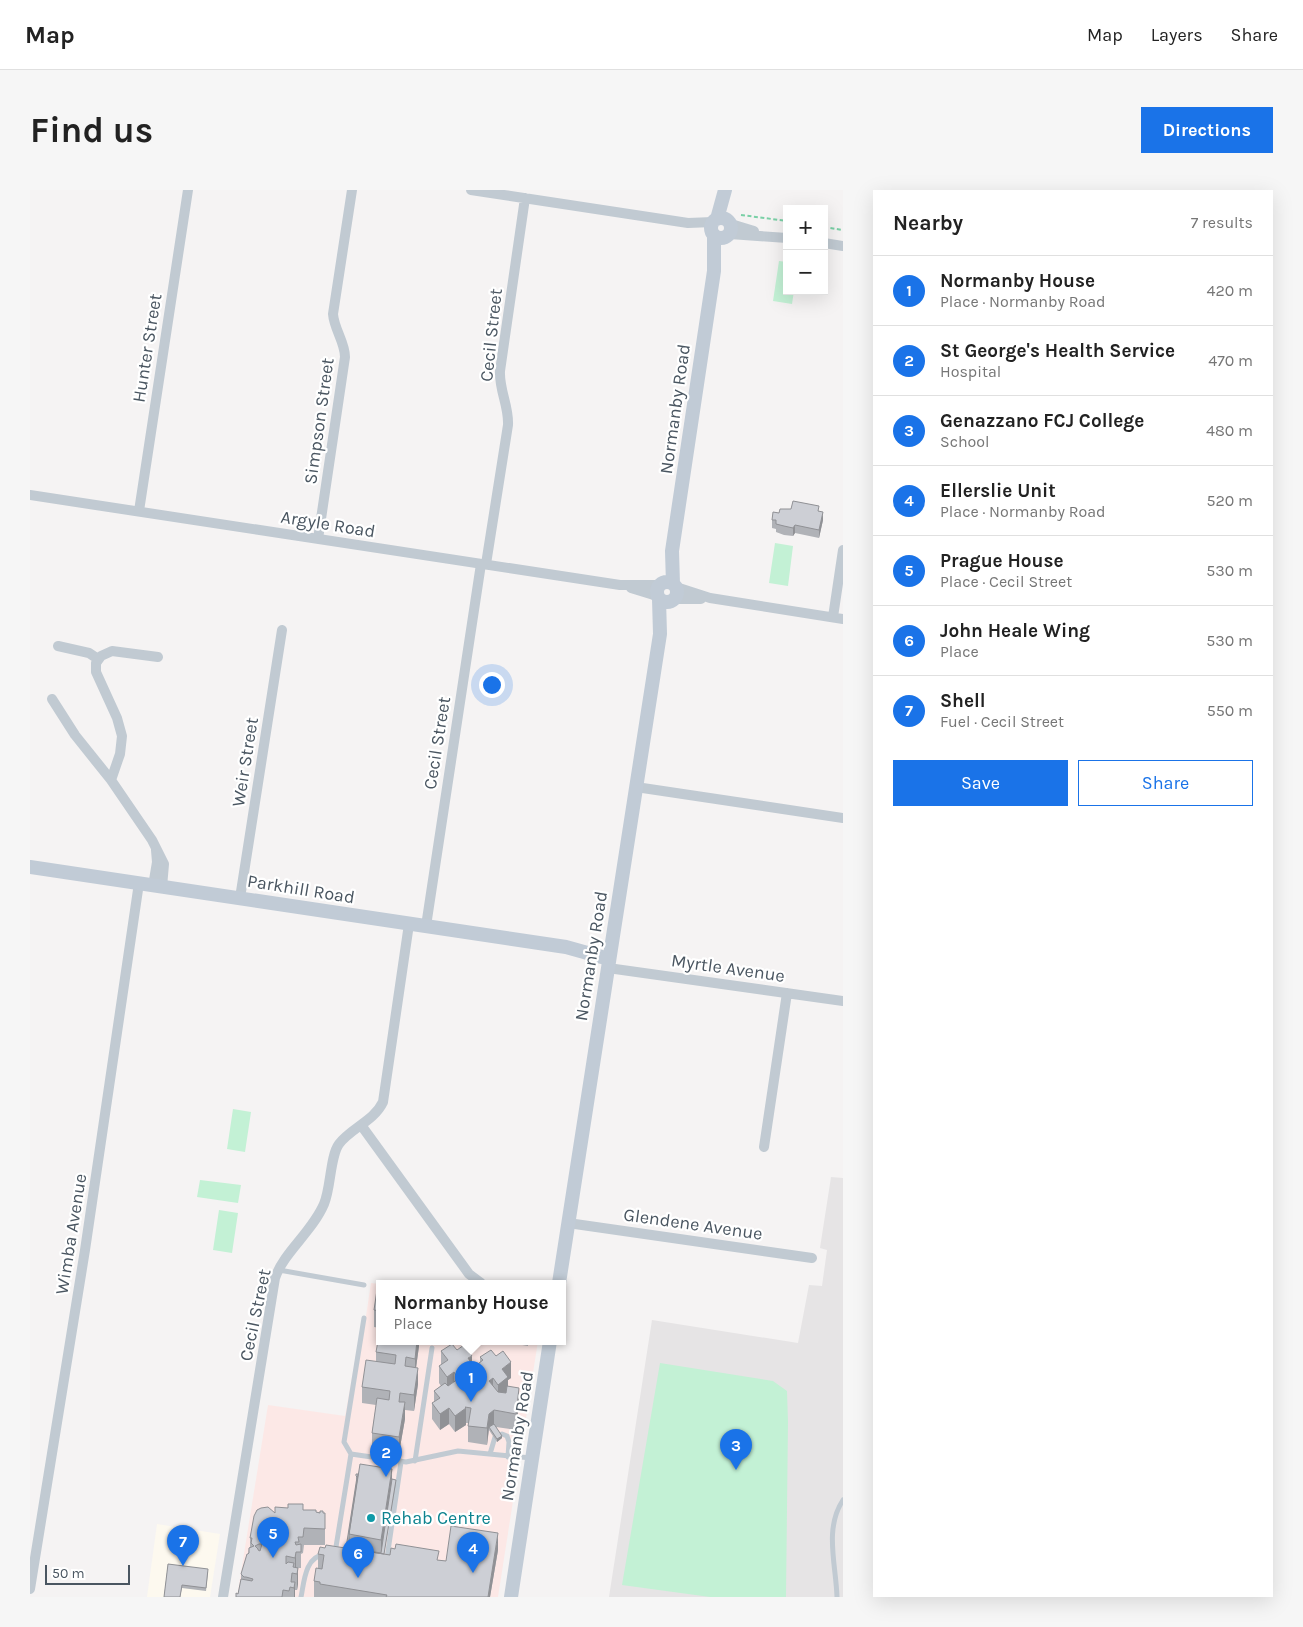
<!DOCTYPE html>
<html lang="en">
<head>
<meta charset="utf-8">
<style>
	:root { --surface:#fff; --page:#f6f6f6; --text:#222; --muted:#767676; --line:#e0e0e0; --accent:#1a73e8 }
	body { margin:0; font-family:Karla,sans-serif; background:var(--page); color:var(--text) }
	.controls { position:absolute; right:15px; top:15px; display:grid; overflow:hidden; border-radius:0px; box-shadow:0 5px 20px #0002 }
	.controls button { width:45px; height:45px; display:grid; place-items:center; padding:0; border:0; border-bottom:1px solid var(--line); background:var(--surface); color:var(--text); font:25px sans-serif }
	.scale { position:absolute; left:15px; bottom:12px; width:85px; box-sizing:border-box; padding-left:5px; border:2px solid #4a5661; border-top:0; font-size:14px; line-height:18px; white-space:nowrap; color:#4a5661; -webkit-text-stroke:4px #fff; paint-order:stroke }
	.you { position:absolute; left:461px; top:494px; width:18px; height:18px; margin:-12px; border:4px solid #fff; border-radius:50%; background:#1a73e8; box-shadow:0 0 0 8px #1a73e833 }
	.badge { display:grid; place-items:center; width:32px; height:32px; border-radius:50%; background:var(--accent); color:#fff; font-size:16px; font-weight:700 }
	.pin { position:absolute; translate:-50% -41px; filter:drop-shadow(0 1px 2px #0008) }
	.pin::after { content:''; position:absolute; top:26px; width:18px; height:15px; background:inherit; clip-path:polygon(0 0,100% 0,50% 100%) }
	.popup { position:absolute; left:346px; top:1090px; width:190px; height:65px; box-sizing:border-box; display:grid; place-content:center; border-radius:0px; background:var(--surface); filter:drop-shadow(0 1px 4px #0005); font-size:16px; white-space:nowrap; color:var(--muted) }
	.popup b { font-size:19px; color:var(--text) }
	.popup::after { content:''; position:absolute; left:50%; top:100%; margin-left:-10px; border:10px solid transparent; border-top-color:var(--surface) }
	.list { margin:0; padding:0; list-style:none }
	h2 { display:flex; justify-content:space-between; align-items:center; height:65px; margin:0; padding:0 20px; font-size:21px }
	h2 small { font-size:16px; font-weight:400; color:var(--muted) }
	.list li { display:grid; grid-template-columns:32px 1fr auto; gap:15px; align-items:center; box-sizing:border-box; height:70px; padding:0 20px; border-top:1px solid var(--line) }
	.list b { display:block; font-size:19px; white-space:nowrap }
	.list p { margin:0; font-size:16px; white-space:nowrap; color:var(--muted) }
	.list em { font-size:16px; font-style:normal; color:var(--muted) }
	.actions { display:flex; gap:10px; padding:15px 20px }
	.actions a { flex:1; padding:11px 0; border:1px solid var(--accent); border-radius:0px; text-align:center; font-size:18px; color:var(--accent) }
	.actions .main { background:var(--accent); color:#fff }
	.map { position:relative; flex:none; width:813px; height:1407px; overflow:hidden; border-radius:0px }
	header { display:flex; align-items:center; gap:30px; box-sizing:border-box; height:70px; padding:0 25px; background:var(--surface); border-bottom:1px solid var(--line) }
	header strong { font-size:24px }
	nav { display:flex; gap:28px; margin-inline-start:auto; font-size:18px }
	.intro { display:flex; align-items:center; justify-content:space-between; box-sizing:border-box; height:120px; padding:0 30px }
	h1 { margin:0; font-size:35px }
	.button { padding:12px 22px; border-radius:0px; background:var(--accent); color:#fff; font-size:18px; font-weight:700 }
	main { display:flex; gap:30px; padding:0 30px }
	aside { flex:1; background:var(--surface); border-radius:0px; box-shadow:0 5px 20px #0002 }
	.map>svg:first-child { display:block }
</style>
</head>
<body>
<header>
<strong>Map</strong>
<nav><a>Map</a><a>Layers</a><a>Share</a></nav>
</header>
<div class="intro"><h1>Find us</h1><a class="button">Directions</a></div>
<main>
<div class="map">
<svg width="813" height="1407" viewBox="0 0 813 1407">
	<rect width="100%" height="100%" fill="#f5f3f3"/>
	<!-- commercial -->
	<path fill="#fdf9ef" d="M 127,1334 L 190,1344 L 180,1407 L 117,1407 Z"/>
	<!-- education -->
	<path fill="#e6e4e5" d="M 801,987 L 813,988 L 813,1407 L 579,1407 L 622,1130 L 768,1153 L 779,1095 L 792,1096 L 797,1060 L 790,1058 Z"/>
	<!-- medical -->
	<path fill="#fce8e6" d="M 341,1093 L 350,1094 L 350,1151 L 508,1151 L 468,1407 L 207,1407 L 238,1215 L 315,1226 L 333,1126 L 336,1126 Z"/>
	<!-- green -->
	<path fill="#c3f1d5" d="M 749,71 L 757,72 L 757,101 L 764,101 L 762,114 L 743,111 Z
		M 745,353 L 763,356 L 758,396 L 739,393 Z
		M 203,919 L 221,922 L 215,962 L 197,959 Z
		M 170,990 L 211,995 L 208,1013 L 167,1007 Z
		M 189,1020 L 208,1023 L 202,1063 L 183,1060 Z
		M 630,1173 L 743,1191 L 757,1201 L 758,1232 L 756,1407 L 680,1407 L 592,1395 Z"/>
	<g fill="none" stroke-linecap="round" stroke-linejoin="round">
		<!-- path -->
		<path stroke="#7ad0a6" stroke-width="2" stroke-dasharray="4 2.5" stroke-linecap="butt" d="M 711,25 L 757,31
			M 794,37 L 813,40"/>
		<!-- lane -->
		<path stroke="#c1cad2" stroke-width="5" d="M 249,1080 L 334,1095
			M 321,1264 L 376,1272 L 428,1261 L 501,1268
			M 460,1264 L 465,1247 L 472,1244 L 477,1246 L 479,1252 L 478,1267
			M 385,1271 L 402,1158
			M 305,1363 L 321,1264 L 314,1252 L 334,1128
			M 357,1368 L 371,1272
			M 271,1407 C 274,1393 275,1366 294,1365
			M 807,1407 C 806,1374 794,1339 813,1310"/>
		<!-- street -->
		<path stroke="#c1cad2" stroke-width="10" d="M 441,0 L 658,33 L 683,32
			M 701,34 L 724,41
			M 700,44 L 757,48
			M 794,53 L 813,56
			M 0,305 L 590,395 L 629,395
			M 109,321 L 158,0
			M 288,349 L 315,167 C 315,152 304,139 303,124 L 322,0
			M 456,374 L 478,235 C 479,216 469,200 470,181 L 495,8
			M 646,397 L 680,408 L 813,429
			M 601,398 L 627,406
			M 644,409 L 671,409
			M 803,427 L 813,360
			M 28,456 L 59,463 L 68,469
			M 22,509 L 45,545 L 81,590 L 122,650 L 134,674 L 132,697
			M 81,590 L 90,564 L 92,546 L 87,528 L 66,482 L 66,473 L 71,466 L 82,461 L 128,467
			M 606,597 L 813,628
			M 123,696 L 127,672 L 126,660
			M 210,708 L 252,440
			M 396,736 L 451,374
			M 578,778 L 813,811
			M 331,935 L 439,1084 L 451,1093
			M 734,957 L 757,803
			M 538,1033 L 782,1068
			M 0,1399 L 55,1060 L 109,693
			M 193,1407 L 245,1088 C 254,1062 282,1042 294,1014 C 301,998 300,966 309,954 C 321,938 344,931 353,912 L 379,734"/>
		<!-- secondary -->
		<path stroke="#c1cbd6" stroke-width="14" d="M681 38a10 10 0 1 1 20 0a10 10 0 1 1-20 0Z
			M 687,29 L 695,0
			M627 402a10 10 0 1 1 20 0a10 10 0 1 1-20 0Z
			M 643,394 L 642,361 L 684,81 L 684,45
			M 0,677 L 536,757 L 579,769
			M 529,1093 L 630,444 L 629,409
			M 481,1407 L 520,1151"/>
	</g>
	<!-- wall -->
	<path fill="#b0b2b7" d="M 789,321 L 793,330 L 789,348 L 765,343 L 763,346 L 754,345 L 746,342 L 746,339 L 742,338 L 742,330 L 749,323 Z
		M 350,1093 L 350,1138 L 344,1137 L 344,1120 Z
		M 389,1151 L 389,1156 L 386,1178 L 388,1194 L 384,1221 L 375,1220 L 375,1229 L 369,1263 L 342,1259 L 342,1243 L 346,1215 L 332,1213 L 332,1197 L 346,1171 L 346,1162 Z
		M 475,1151 L 498,1151 L 498,1156 L 475,1152 Z
		M 427,1160 L 442,1173 L 444,1177 L 450,1172 L 450,1167 L 481,1188 L 478,1190 L 478,1196 L 489,1214 L 486,1240 L 466,1237 L 472,1248 L 467,1252 L 459,1240 L 457,1255 L 438,1252 L 438,1233 L 436,1233 L 436,1235 L 425,1242 L 419,1234 L 410,1240 L 402,1229 L 402,1213 L 404,1212 L 404,1201 L 411,1196 L 409,1193 L 409,1176 L 411,1175 L 411,1161 Z
		M 326,1284 L 362,1289 L 366,1293 L 354,1364 L 416,1371 L 468,1360 L 460,1407 L 284,1407 L 284,1391 L 288,1378 L 288,1364 L 295,1358 L 316,1358 L 327,1289 L 326,1289 Z
		M 273,1320 L 286,1322 L 295,1323 L 295,1355 L 274,1355 L 273,1363 L 271,1364 L 271,1378 L 268,1378 L 268,1394 L 267,1400 L 265,1400 L 265,1407 L 206,1407 L 208,1404 L 211,1390 L 211,1384 L 218,1364 L 219,1358 L 220,1357 L 220,1348 L 245,1323 Z
		M 138,1374 L 178,1382 L 176,1401 L 152,1398 L 150,1407 L 134,1407 Z"/>
	<!-- shaded-wall -->
	<path fill="#909195" d="M 793,322 L 793,330 L 789,348 L 789,340 Z
		M 765,335 L 765,343 L 763,346 L 763,338 Z
		M 387,1151 L 389,1151 L 389,1156 L 385,1185 L 385,1169 Z
		M 442,1166 L 442,1182 L 438,1168 Z
		M 481,1172 L 481,1188 L 478,1190 L 478,1204 L 468,1212 L 468,1195 L 472,1179 Z
		M 388,1178 L 388,1194 L 384,1221 L 384,1205 Z
		M 424,1182 L 424,1198 L 417,1203 L 417,1187 Z
		M 463,1188 L 463,1205 L 459,1191 Z
		M 489,1198 L 489,1214 L 486,1240 L 486,1224 Z
		M 375,1212 L 375,1229 L 369,1263 L 369,1247 Z
		M 419,1218 L 419,1234 L 410,1240 L 410,1224 Z
		M 436,1218 L 436,1235 L 425,1242 L 425,1226 Z
		M 464,1220 L 464,1237 L 459,1237 L 457,1255 L 457,1238 L 459,1224 Z
		M 472,1246 L 472,1248 L 467,1252 L 467,1249 Z
		M 362,1279 L 362,1295 L 351,1366 L 351,1350 Z
		M 468,1343 L 468,1360 L 460,1407 L 458,1407 Z
		M 266,1362 L 266,1379 L 265,1384 L 265,1368 Z
		M 268,1378 L 268,1394 L 267,1400 L 267,1384 Z
		M 265,1392 L 265,1407 L 264,1407 L 264,1398 Z"/>
	<!-- building -->
	<path fill="#cdcfd5" stroke="#909195" fill-rule="evenodd" d="M 763,311 L 789,316 L 788,321 L 793,322 L 789,340 L 765,335 L 763,338 L 754,336 L 746,334 L 746,330 L 742,330 L 743,322 L 749,323 L 750,319 L 761,319 Z
		M 348,1093 L 350,1093 L 350,1121 L 344,1120 Z
		M 350,1140 L 350,1151 L 387,1151 L 385,1169 L 376,1167 L 375,1176 L 388,1178 L 384,1205 L 370,1203 L 369,1212 L 375,1212 L 369,1247 L 342,1243 L 347,1208 L 359,1210 L 360,1201 L 332,1197 L 336,1170 L 365,1174 L 366,1165 L 346,1162 Z
		M 422,1154 L 427,1160 L 434,1155 L 442,1166 L 438,1168 L 444,1177 L 453,1170 L 450,1167 L 461,1160 L 466,1166 L 473,1161 L 481,1172 L 472,1179 L 478,1187 L 468,1195 L 463,1188 L 459,1191 L 468,1202 L 476,1203 L 477,1196 L 489,1198 L 486,1224 L 464,1220 L 459,1224 L 457,1238 L 438,1236 L 441,1218 L 435,1217 L 436,1218 L 425,1226 L 419,1218 L 410,1224 L 402,1213 L 410,1208 L 404,1201 L 415,1193 L 418,1196 L 428,1189 L 424,1182 L 417,1187 L 409,1176 L 418,1170 L 411,1161 Z
		M 464,1234 L 472,1246 L 467,1249 L 459,1237 Z
		M 330,1274 L 362,1279 L 351,1350 L 319,1344 Z
		M 326,1284 L 328,1284 L 319,1344 L 319,1358 L 351,1363 L 362,1289 L 366,1290 L 354,1364 L 316,1358 L 327,1287 L 326,1286 Z
		M 258,1314 L 273,1314 L 273,1320 L 286,1320 L 286,1322 L 290,1323 L 290,1321 L 293,1321 L 293,1323 L 295,1323 L 295,1339 L 274,1338 L 273,1347 L 268,1347 L 269,1352 L 265,1352 L 266,1355 L 271,1354 L 271,1362 L 266,1362 L 265,1368 L 256,1366 L 256,1374 L 258,1372 L 264,1373 L 263,1377 L 268,1378 L 267,1384 L 262,1383 L 261,1392 L 265,1392 L 264,1398 L 260,1397 L 259,1401 L 253,1400 L 252,1407 L 206,1407 L 206,1403 L 208,1404 L 211,1389 L 222,1391 L 223,1389 L 216,1387 L 214,1387 L 211,1384 L 217,1364 L 218,1364 L 219,1363 L 219,1358 L 224,1356 L 221,1353 L 222,1348 L 220,1348 L 224,1326 L 227,1320 L 231,1318 L 238,1317 L 245,1323 L 245,1317 L 258,1318 ZM 229,1354 L 232,1354 L 230,1361 L 228,1360 L 228,1359 L 225,1356 Z
		M 421,1336 L 468,1343 L 458,1407 L 356,1407 L 357,1405 L 290,1394 L 290,1392 L 284,1391 L 286,1378 L 292,1379 L 294,1365 L 288,1364 L 290,1357 L 295,1358 L 296,1355 L 360,1365 L 361,1358 L 365,1359 L 366,1354 L 409,1361 L 407,1370 L 416,1371 Z
		M 138,1374 L 178,1379 L 176,1398 L 152,1395 L 150,1407 L 134,1407 Z"/>
	<!-- markers -->
	<circle fill="#0f9aa8" stroke="#fff" stroke-width="2" cx="341" cy="1328" r="5"/>
	<g text-anchor="middle" dominant-baseline="central" stroke-width="4.5" stroke-linejoin="round" paint-order="stroke">
		<!-- street labels -->
		<g font-size="18" fill="#4a5661" stroke="#fff">
			<text transform="translate(461 145) rotate(-84)">Cecil Street</text>
			<text transform="translate(117 158) rotate(-81)">Hunter Street</text>
			<text transform="translate(645 219) rotate(-82)">Normanby Road</text>
			<text transform="translate(289 231) rotate(-82)">Simpson Street</text>
			<text transform="translate(298 334) rotate(9)">Argyle Road</text>
			<text transform="translate(407 553) rotate(-81)">Cecil Street</text>
			<text transform="translate(215 572) rotate(-81)">Weir Street</text>
			<text transform="translate(271 699) rotate(9)">Parkhill Road</text>
			<text transform="translate(561 766) rotate(-81)">Normanby Road</text>
			<text transform="translate(698 778) rotate(8)">Myrtle Avenue</text>
			<text transform="translate(663 1034) rotate(8)">Glendene Avenue</text>
			<text transform="translate(41 1044) rotate(-81)">Wimba Avenue</text>
			<text transform="translate(225 1125) rotate(-78)">Cecil Street</text>
			<text transform="translate(487 1246) rotate(-81)">Normanby Road</text>
		</g>
		<!-- culture labels -->
		<g font-size="18" fill="#0d838f" stroke="#fff" text-anchor="start">
			<text x="351" y="1328">Rehab Centre</text>
		</g>
	</g>
</svg>
<div class="controls">
<button>+</button>
<button>−</button>
</div>
<div class="scale">50 m</div>
<div class="you"></div>
<div class="pin badge" style="left:441px;top:1212px">1</div>
<div class="popup"><b>Normanby House</b>Place</div>
<div class="pin badge" style="left:356px;top:1287px">2</div>
<div class="pin badge" style="left:706px;top:1280px">3</div>
<div class="pin badge" style="left:443px;top:1383px">4</div>
<div class="pin badge" style="left:243px;top:1368px">5</div>
<div class="pin badge" style="left:328px;top:1388px">6</div>
<div class="pin badge" style="left:153px;top:1376px">7</div>
</div>
<aside>
<h2>Nearby<small>7 results</small></h2>
<ul class="list">
<li><span class="badge">1</span><div><b>Normanby House</b><p>Place · Normanby Road</p></div><em>420 m</em></li>
<li><span class="badge">2</span><div><b>St George's Health Service</b><p>Hospital</p></div><em>470 m</em></li>
<li><span class="badge">3</span><div><b>Genazzano FCJ College</b><p>School</p></div><em>480 m</em></li>
<li><span class="badge">4</span><div><b>Ellerslie Unit</b><p>Place · Normanby Road</p></div><em>520 m</em></li>
<li><span class="badge">5</span><div><b>Prague House</b><p>Place · Cecil Street</p></div><em>530 m</em></li>
<li><span class="badge">6</span><div><b>John Heale Wing</b><p>Place</p></div><em>530 m</em></li>
<li><span class="badge">7</span><div><b>Shell</b><p>Fuel · Cecil Street</p></div><em>550 m</em></li>
</ul>
<div class="actions"><a class="main">Save</a><a>Share</a></div>
</aside>
</main>
</body>
</html>
